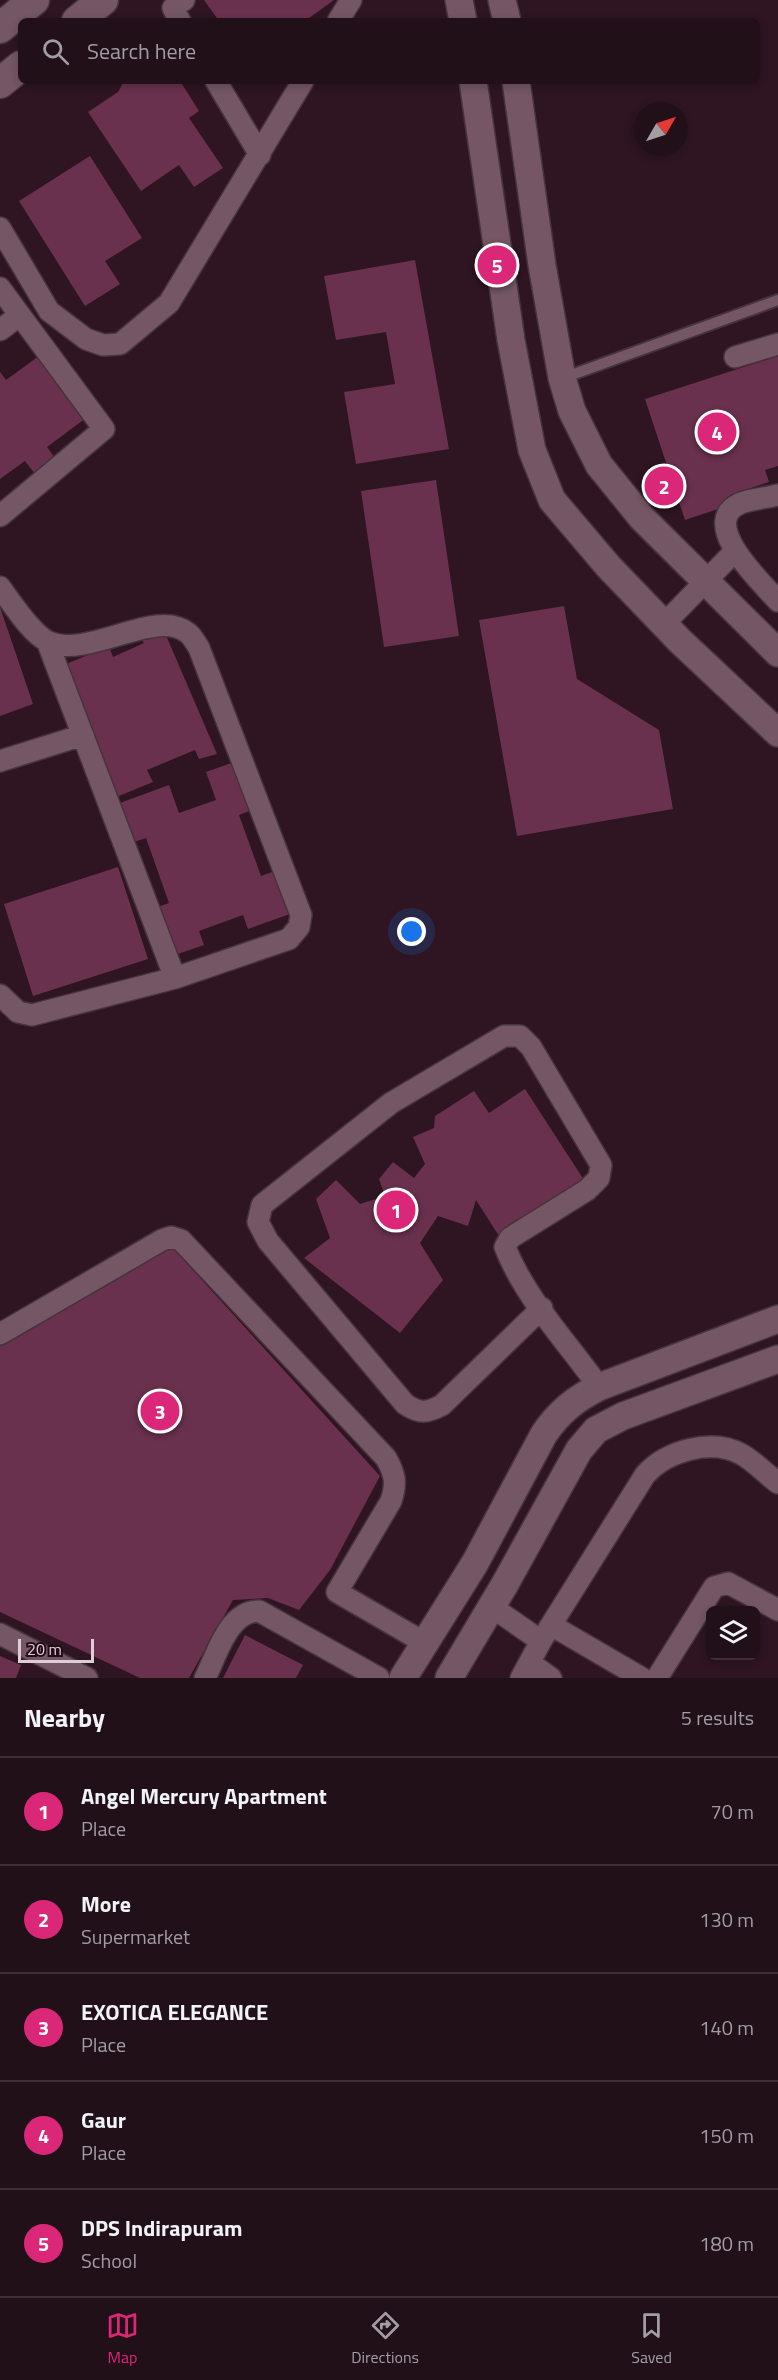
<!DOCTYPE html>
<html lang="en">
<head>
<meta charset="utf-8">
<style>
	:root { --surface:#221019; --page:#2a1922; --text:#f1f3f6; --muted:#a29da2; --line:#3f3038; --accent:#db2777 }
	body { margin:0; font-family:"Titillium Web",sans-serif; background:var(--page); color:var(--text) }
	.controls { position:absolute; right:18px; bottom:18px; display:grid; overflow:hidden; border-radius:9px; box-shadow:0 3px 9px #0003 }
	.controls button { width:54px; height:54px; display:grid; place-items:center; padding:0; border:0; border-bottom:2px solid var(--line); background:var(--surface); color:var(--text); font:30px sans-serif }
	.compass { position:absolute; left:634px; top:102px; width:54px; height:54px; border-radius:50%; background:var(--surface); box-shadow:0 3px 9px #0003; rotate:51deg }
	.scale { position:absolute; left:18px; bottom:15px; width:76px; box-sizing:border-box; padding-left:6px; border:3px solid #e0ced6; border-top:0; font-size:16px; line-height:21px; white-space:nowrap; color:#e0ced6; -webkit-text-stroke:4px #240b18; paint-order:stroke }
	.you { position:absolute; left:412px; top:932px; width:21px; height:21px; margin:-15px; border:4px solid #fff; border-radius:50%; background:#1a73e8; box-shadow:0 0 0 9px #1a73e833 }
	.badge { display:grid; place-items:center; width:39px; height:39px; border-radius:50%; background:var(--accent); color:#fff; font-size:20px; font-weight:700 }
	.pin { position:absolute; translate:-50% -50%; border:3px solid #fff; box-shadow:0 2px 6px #0006 }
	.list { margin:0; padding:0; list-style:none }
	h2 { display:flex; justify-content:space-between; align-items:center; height:78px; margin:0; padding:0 24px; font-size:26px }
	h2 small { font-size:20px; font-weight:400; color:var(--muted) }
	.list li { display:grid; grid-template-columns:39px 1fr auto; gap:18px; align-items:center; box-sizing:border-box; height:108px; padding:0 24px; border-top:2px solid var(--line) }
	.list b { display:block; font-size:22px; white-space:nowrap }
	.list p { margin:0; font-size:20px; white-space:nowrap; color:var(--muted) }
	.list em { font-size:20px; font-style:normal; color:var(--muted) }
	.icon { flex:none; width:33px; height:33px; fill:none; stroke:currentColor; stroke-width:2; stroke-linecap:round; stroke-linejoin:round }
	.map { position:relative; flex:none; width:778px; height:1678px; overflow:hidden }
	.search { position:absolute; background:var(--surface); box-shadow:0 3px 9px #0003; left:18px; right:18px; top:18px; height:66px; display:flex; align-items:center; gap:15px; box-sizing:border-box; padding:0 21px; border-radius:9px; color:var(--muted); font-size:22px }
	.sheet { height:618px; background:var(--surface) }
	nav { display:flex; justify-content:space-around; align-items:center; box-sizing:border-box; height:84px; border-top:2px solid var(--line); background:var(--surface); font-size:16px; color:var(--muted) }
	nav a { display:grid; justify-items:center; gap:3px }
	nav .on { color:var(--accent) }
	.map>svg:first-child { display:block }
</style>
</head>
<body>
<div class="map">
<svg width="778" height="1678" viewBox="0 0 778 1678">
	<rect width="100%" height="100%" fill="#2e1521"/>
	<!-- building -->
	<path fill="#69314e" d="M 204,0 L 334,0 L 305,21 L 219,21 Z
		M 124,81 L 180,81 L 199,111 L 189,118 L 223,168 L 194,187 L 179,165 L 141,191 L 88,112 L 118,92 Z
		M 90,156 L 142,238 L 105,261 L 120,284 L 85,306 L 19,201 Z
		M 415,260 L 449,449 L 356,464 L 344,392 L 395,384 L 386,332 L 336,340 L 324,276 Z
		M 39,356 L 86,418 L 47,447 L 55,458 L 35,474 L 25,461 L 0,479 L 0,372 L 6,380 Z
		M 778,356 L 778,466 L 765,470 L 769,482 L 730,495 L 733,504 L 685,520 L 645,399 Z
		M 436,480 L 459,636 L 384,647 L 361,491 Z
		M 564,606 L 577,679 L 659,730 L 673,809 L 517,836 L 479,620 Z
		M 0,607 L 33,704 L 0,716 Z
		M 165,633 L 217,754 L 199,759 L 195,750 L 147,770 L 153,782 L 114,798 L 59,667 L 109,646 L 113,657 L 144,643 L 140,637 Z
		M 240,760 L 257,808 L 239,815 L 261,876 L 275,871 L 290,914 L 248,929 L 243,915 L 199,931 L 204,945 L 172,956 L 155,908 L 169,903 L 146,838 L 131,843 L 117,804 L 169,785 L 179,813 L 216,800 L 206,772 Z
		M 118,867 L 148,959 L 33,996 L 4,904 Z
		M 525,1089 L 584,1180 L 499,1236 L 476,1200 L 468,1226 L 438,1216 L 420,1243 L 443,1280 L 400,1333 L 304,1258 L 330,1238 L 316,1199 L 336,1180 L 360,1204 L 385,1196 L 379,1179 L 393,1162 L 414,1178 L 425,1164 L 413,1137 L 434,1128 L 435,1116 L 474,1091 L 489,1113 Z
		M 171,1246 L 380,1476 L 330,1570 L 299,1610 L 268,1598 L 233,1600 L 189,1678 L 140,1678 L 0,1612 L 0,1346 Z
		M 245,1635 L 303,1665 L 296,1678 L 223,1678 Z
		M 0,1656 L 21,1665 L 16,1678 L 0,1678 Z"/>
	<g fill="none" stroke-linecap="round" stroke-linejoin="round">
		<defs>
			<path id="service" d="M 563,378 L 778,300"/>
			<path id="minor" d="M 180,21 L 173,8 L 184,0
				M 338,21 L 351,0
				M 216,81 L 260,155
				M 0,228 L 49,311 L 86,339 L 103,345 L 120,344 L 169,303 L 303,81
				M 0,288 L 104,429 L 0,516
				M 0,330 L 20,315
				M 735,357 L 778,344
				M 778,495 C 766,498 752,499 741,503 C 696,522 762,583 778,601
				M 0,587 C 11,602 32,635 49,642 C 90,659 155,607 188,633 C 192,636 196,643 199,648 L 301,915 L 299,927 L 289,939 L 175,978 L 32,1015 L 18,1012 L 0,995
				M 665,623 L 735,551
				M 47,641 L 175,978
				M 0,761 L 83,735
				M 542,1308 L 442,1405 C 427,1413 420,1414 405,1404 L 268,1241 L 258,1222 L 262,1205 L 391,1103 L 504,1036 L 520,1036 L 531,1047 L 601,1165 L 599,1178 L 587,1190 L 510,1238 L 505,1247 C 525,1298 567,1342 599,1387
				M 0,1334 L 162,1240 L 171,1237 L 181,1240 L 386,1458 C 395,1474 397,1483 391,1501 L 337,1592 L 425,1643
				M 492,1607 L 541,1641 L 645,1475 C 666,1451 711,1438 741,1454 C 754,1461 766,1474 778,1483
				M 551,1625 L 642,1678
				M 0,1634 L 87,1678
				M 530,1663 L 551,1678
				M 205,1678 C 217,1655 228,1611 259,1611 L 379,1678
				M 521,1678 L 541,1641
				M 657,1678 L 714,1587 L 728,1583 L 778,1610"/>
			<path id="tertiary" d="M 459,0 L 463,21
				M 502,0 L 507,21
				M 473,81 L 511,340 L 532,450 L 552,500 L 608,566 L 680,641 L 778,733
				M 516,81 L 542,265 L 562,378 L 572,411 L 599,465 L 642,518 L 778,653
				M 403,1678 L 475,1563 L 544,1434 C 559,1412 575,1399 599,1387 L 778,1319
				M 449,1678 L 505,1584 L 579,1450 L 596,1430 L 623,1416 L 778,1359"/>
			<path id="secondary" d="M 77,21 L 103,0
				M 0,28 L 34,0
				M 0,83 L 21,66"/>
		</defs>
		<!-- service casing -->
		<use href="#service" stroke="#46333c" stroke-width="14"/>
		<!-- minor casing -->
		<use href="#minor" stroke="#46333c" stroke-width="24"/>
		<!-- tertiary casing -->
		<use href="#tertiary" stroke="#46333c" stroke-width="30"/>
		<!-- secondary casing -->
		<use href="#secondary" stroke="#46333c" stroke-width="33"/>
		<!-- service -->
		<use href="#service" stroke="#745664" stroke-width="10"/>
		<!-- minor -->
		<use href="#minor" stroke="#745664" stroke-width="21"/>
		<!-- tertiary -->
		<use href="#tertiary" stroke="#745664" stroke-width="27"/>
		<!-- secondary -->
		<use href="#secondary" stroke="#745664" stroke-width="30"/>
	</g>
</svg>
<div class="controls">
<button><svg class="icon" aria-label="layers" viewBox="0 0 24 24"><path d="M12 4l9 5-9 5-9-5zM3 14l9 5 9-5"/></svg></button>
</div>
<svg class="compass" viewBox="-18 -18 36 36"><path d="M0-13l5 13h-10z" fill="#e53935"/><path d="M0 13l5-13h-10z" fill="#a29da2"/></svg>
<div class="scale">20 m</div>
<div class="you"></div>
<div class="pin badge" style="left:396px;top:1210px">1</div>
<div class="pin badge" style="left:664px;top:486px">2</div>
<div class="pin badge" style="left:160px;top:1411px">3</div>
<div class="pin badge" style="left:717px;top:432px">4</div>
<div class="pin badge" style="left:497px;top:265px">5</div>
<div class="search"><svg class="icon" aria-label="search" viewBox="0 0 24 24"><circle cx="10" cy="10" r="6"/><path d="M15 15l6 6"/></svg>Search here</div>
</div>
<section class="sheet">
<h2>Nearby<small>5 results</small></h2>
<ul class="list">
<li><span class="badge">1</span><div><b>Angel Mercury Apartment</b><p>Place</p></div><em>70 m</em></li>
<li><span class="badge">2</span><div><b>More</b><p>Supermarket</p></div><em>130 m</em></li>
<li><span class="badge">3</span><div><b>EXOTICA ELEGANCE</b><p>Place</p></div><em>140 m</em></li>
<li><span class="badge">4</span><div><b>Gaur</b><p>Place</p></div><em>150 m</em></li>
<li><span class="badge">5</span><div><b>DPS Indirapuram</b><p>School</p></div><em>180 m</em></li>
</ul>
</section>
<nav>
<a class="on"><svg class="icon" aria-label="map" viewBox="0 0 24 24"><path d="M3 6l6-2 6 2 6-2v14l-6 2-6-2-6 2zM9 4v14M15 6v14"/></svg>Map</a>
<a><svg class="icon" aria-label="directions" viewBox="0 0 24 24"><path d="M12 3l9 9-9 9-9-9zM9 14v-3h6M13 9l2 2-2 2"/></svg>Directions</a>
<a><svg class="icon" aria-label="saved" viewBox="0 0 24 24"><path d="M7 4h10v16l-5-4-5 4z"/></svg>Saved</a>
</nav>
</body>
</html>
